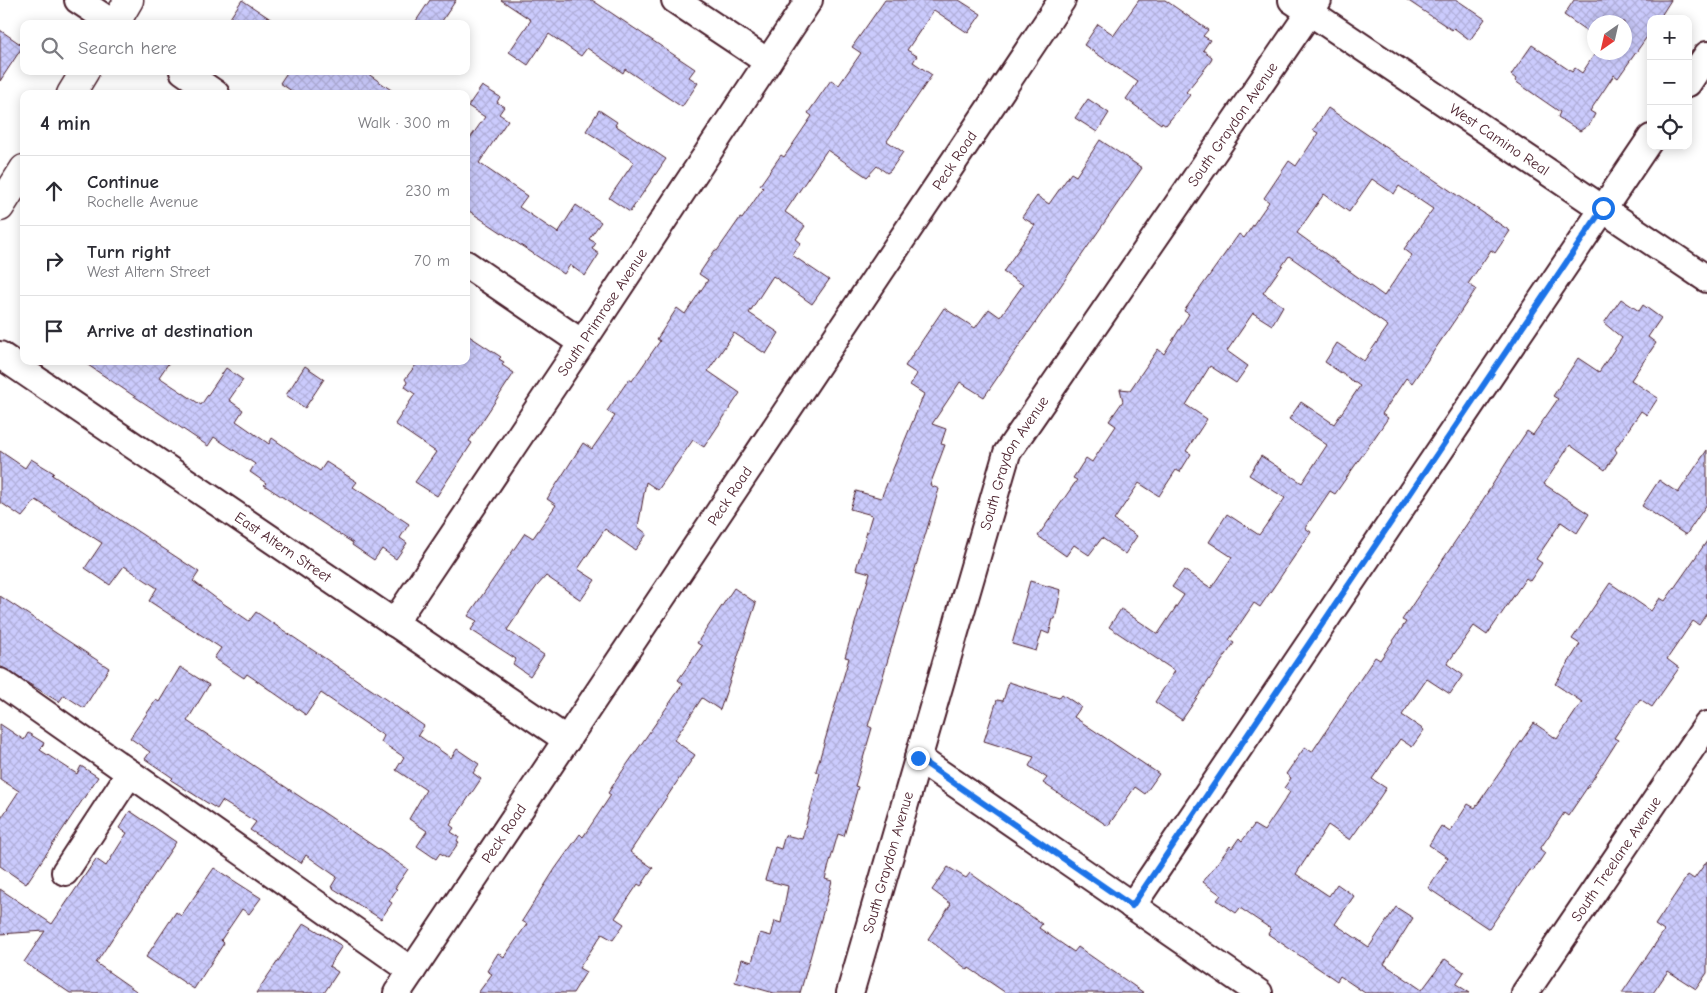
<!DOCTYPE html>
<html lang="en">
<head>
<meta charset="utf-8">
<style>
	:root { --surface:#fff; --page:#f7f7f7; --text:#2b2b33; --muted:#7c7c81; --line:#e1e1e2 }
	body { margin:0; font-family:"Comic Neue",sans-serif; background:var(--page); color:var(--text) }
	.controls { position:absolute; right:15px; top:15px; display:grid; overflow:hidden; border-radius:10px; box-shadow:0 2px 12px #0003 }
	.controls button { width:45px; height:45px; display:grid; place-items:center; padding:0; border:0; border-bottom:1px solid var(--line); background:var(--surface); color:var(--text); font:25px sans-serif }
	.compass { position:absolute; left:1587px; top:15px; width:45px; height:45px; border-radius:50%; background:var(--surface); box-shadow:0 2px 12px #0003; rotate:214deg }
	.stop { position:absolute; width:15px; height:15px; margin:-11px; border:4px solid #1a73e8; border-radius:50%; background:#fff }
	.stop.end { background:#1a73e8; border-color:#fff; box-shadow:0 1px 5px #0008 }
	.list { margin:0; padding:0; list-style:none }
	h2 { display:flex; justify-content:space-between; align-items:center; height:65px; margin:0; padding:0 20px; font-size:21px }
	h2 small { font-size:16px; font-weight:400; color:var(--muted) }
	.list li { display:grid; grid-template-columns:32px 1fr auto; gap:15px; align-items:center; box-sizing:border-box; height:70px; padding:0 20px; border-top:1px solid var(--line) }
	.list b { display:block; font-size:19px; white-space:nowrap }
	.list p { margin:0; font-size:16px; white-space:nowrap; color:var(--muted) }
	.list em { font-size:16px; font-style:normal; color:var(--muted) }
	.icon { flex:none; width:28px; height:28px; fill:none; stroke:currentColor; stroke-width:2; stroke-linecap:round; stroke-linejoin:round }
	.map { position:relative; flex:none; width:1707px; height:993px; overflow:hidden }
	.search { position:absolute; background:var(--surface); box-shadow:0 2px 12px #0003; left:20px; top:20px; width:450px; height:55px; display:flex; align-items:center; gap:12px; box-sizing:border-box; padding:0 18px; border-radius:10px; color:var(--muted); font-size:19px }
	.panel { position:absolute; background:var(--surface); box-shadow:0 2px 12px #0003; left:20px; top:90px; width:450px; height:275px; border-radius:10px }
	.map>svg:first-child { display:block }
</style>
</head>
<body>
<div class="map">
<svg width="1707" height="993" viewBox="0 0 1707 993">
	<defs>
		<pattern id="building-cross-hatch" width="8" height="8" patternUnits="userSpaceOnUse" patternTransform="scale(1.25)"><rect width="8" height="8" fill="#cbcbfd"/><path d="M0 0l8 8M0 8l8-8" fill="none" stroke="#b0aed9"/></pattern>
	</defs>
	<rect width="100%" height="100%" fill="#fff"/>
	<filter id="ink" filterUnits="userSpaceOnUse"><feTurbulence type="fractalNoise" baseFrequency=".02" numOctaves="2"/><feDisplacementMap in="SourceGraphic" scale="10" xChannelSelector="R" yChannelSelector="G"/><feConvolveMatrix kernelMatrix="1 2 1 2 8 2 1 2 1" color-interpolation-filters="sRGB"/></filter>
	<g filter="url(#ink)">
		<!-- building -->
		<path fill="url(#building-cross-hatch)" stroke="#4a1f2b" fill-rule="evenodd" d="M 242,0 L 278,24 L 226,24 Z
			M 430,0 L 456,0 L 440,24 L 414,24 Z
			M 501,0 L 592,0 L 695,69 L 689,77 L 698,83 L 682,107 L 625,69 L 623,73 L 587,48 L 581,56 L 549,34 L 528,65 L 509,52 L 531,20 Z
			M 885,0 L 959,0 L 981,14 L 968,33 L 934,10 L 907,50 L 917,56 L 913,62 L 932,75 L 887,141 L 903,152 L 890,171 L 887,173 L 877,166 L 867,177 L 827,150 L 785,212 L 805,226 L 796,239 L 801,243 L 792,255 L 829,280 L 812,304 L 773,276 L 749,313 L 779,333 L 766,354 L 734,333 L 708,371 L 740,393 L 704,447 L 693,440 L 658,490 L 646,482 L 638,527 L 647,534 L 635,550 L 605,529 L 578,569 L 595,580 L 581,600 L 546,576 L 537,586 L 507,630 L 544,655 L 530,676 L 513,664 L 516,659 L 471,630 L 477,621 L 468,616 L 525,533 L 533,538 L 556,505 L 547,499 L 569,465 L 583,443 L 592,449 L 615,416 L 607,411 L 629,379 L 632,381 L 660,341 L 657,339 L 677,308 L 685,314 L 708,280 L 699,274 L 715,250 L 717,251 L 740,218 L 742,219 L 763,188 L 760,185 L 781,155 L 784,157 L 812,116 L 808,113 L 831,80 L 839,85 L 861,53 L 852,47 Z
			M 1139,0 L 1165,0 L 1208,30 L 1203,36 L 1210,40 L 1203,50 L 1212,57 L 1211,61 L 1186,92 L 1190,95 L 1166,125 L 1162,122 L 1161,124 L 1126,99 L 1138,82 L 1084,45 L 1098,24 L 1114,35 Z
			M 1407,0 L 1457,0 L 1485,19 L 1470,40 L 1454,28 L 1452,30 Z
			M 1574,0 L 1671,0 L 1659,19 L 1651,19 L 1651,31 L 1618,78 L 1614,75 L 1590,111 L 1595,114 L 1590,124 L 1580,131 L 1558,117 L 1560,112 L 1515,81 L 1516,79 L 1511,75 L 1532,45 L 1572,72 L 1575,68 L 1582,73 L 1596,52 L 1624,52 L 1624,22 L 1594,22 L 1594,36 L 1564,15 Z
			M 0,30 L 23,46 L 0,81 Z
			M 288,71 L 364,71 L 397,94 L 296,94 L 280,83 Z
			M 482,86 L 500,97 L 497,102 L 504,107 L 499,114 L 508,120 L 479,163 L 527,196 L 519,207 L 558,233 L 576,205 L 601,222 L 589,239 L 596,243 L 592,249 L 599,254 L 585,276 L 570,265 L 564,274 L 466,209 L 466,144 L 485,117 L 468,106 Z
			M 1088,99 L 1109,113 L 1097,132 L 1075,118 Z
			M 1328,108 L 1510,231 L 1495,253 L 1491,250 L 1468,284 L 1476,289 L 1412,383 L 1406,378 L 1382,414 L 1388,418 L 1375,437 L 1335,494 L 1330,491 L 1305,528 L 1311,532 L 1260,607 L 1254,603 L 1229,640 L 1234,643 L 1182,720 L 1155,702 L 1175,671 L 1109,627 L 1121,609 L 1158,634 L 1184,595 L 1172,587 L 1184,570 L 1211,588 L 1232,557 L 1209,542 L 1227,514 L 1259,535 L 1285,498 L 1249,475 L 1261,456 L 1302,483 L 1327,445 L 1289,419 L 1301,402 L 1334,424 L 1360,386 L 1325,362 L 1337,343 L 1364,361 L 1388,326 L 1289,256 L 1263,293 L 1283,306 L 1272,325 L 1253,313 L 1227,351 L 1248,366 L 1236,383 L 1210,366 L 1186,405 L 1207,419 L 1186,451 L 1191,454 L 1180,472 L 1176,470 L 1159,496 L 1139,483 L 1114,520 L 1137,536 L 1125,554 L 1102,538 L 1089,555 L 1074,545 L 1066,556 L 1038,536 L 1077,480 L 1073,478 L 1086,458 L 1092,462 L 1116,426 L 1109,421 L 1123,401 L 1120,389 L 1130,390 L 1158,349 L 1164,354 L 1189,314 L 1184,311 L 1239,234 L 1244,238 L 1269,202 L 1264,198 L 1289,161 L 1296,166 L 1318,133 L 1313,130 ZM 1372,179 L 1394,194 L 1399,186 L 1433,209 L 1404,249 L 1412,255 L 1384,296 L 1297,233 L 1324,194 L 1349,212 Z
			M 599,110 L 617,122 L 615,125 L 666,159 L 630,212 L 609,198 L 634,162 L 586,131 Z
			M 1100,140 L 1142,168 L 984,397 L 960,382 L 932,424 L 946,429 L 941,444 L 945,445 L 930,485 L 939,489 L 868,726 L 872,728 L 855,786 L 858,787 L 844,836 L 838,834 L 825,879 L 832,881 L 800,993 L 774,993 L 735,982 L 742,959 L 752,962 L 760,933 L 771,936 L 775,921 L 781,923 L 788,886 L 765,880 L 775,847 L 781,849 L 785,835 L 802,839 L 820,773 L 816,771 L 849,658 L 845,657 L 870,573 L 856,569 L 872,515 L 850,509 L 856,491 L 881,498 L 924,394 L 910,385 L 917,374 L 905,366 L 944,308 L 975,328 L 989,309 L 1000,317 L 1023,285 L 1003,272 L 1035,225 L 1022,217 L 1037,196 L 1049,204 L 1071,173 L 1076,176 Z
			M 1621,299 L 1639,311 L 1643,305 L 1661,318 L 1648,337 L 1656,343 L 1631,380 L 1658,398 L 1647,415 L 1641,411 L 1615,449 L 1617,452 L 1605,470 L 1570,445 L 1544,484 L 1589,514 L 1577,533 L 1561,522 L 1536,559 L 1542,563 L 1530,581 L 1526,578 L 1487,635 L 1474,626 L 1447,664 L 1463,675 L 1450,694 L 1427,679 L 1402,715 L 1424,730 L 1412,747 L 1400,739 L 1372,779 L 1386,788 L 1374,806 L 1350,840 L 1328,825 L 1296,874 L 1329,896 L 1337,884 L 1354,896 L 1335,924 L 1369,947 L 1396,907 L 1413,918 L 1384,964 L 1422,990 L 1445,959 L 1464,972 L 1456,984 L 1470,993 L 1365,993 L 1340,976 L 1337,981 L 1268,934 L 1271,929 L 1240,908 L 1236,913 L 1217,900 L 1221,895 L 1203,882 L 1230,846 L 1232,848 L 1239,838 L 1242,841 L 1254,825 L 1264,831 L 1290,792 L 1284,788 L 1291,778 L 1286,774 L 1305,747 L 1312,752 L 1375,657 L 1380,660 L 1406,622 L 1402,620 L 1477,509 L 1515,449 L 1527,431 L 1533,435 L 1558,399 L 1553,396 L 1578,358 L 1599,372 L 1622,338 L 1604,323 Z
			M 466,334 L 501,357 L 499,359 L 504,362 L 502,365 L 514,373 L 469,441 L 472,443 L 437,496 L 415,482 L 436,452 L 395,424 L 415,394 L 405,387 L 407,382 L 405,379 L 419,361 L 466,361 Z
			M 82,361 L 170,361 L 159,377 L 201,405 L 226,368 L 243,380 L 229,400 L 243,410 L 236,421 L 269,444 L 272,438 L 320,471 L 326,462 L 357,482 L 353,487 L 409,524 L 400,538 L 407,543 L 396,559 L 382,549 L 374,560 L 352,545 L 353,543 L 264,485 L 266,483 L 250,472 L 255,464 L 214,437 L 208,446 Z
			M 305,366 L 324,379 L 305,408 L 286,395 Z
			M 1707,450 L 1707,504 L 1686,535 L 1642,506 L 1659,480 L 1678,493 Z
			M 0,451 L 25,468 L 31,459 L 54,473 L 52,475 L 199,572 L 193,581 L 217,599 L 249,621 L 256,612 L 378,694 L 424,726 L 418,735 L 451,758 L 457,749 L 479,764 L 473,773 L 481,779 L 450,825 L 454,828 L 451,832 L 459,837 L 457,841 L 459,842 L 448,858 L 440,853 L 436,859 L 417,846 L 427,831 L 409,819 L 426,790 L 396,770 L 404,757 L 381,742 L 384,736 L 321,693 L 306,715 L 247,674 L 244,678 L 214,658 L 221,648 L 149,601 L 157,588 L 124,566 L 110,585 L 85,568 L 102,543 L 36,500 L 22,517 L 0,502 Z
			M 1707,541 L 1707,613 L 1699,625 L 1693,621 L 1667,659 L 1679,668 L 1652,707 L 1640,699 L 1614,738 L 1618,740 L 1593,779 L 1568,816 L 1564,813 L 1540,849 L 1545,853 L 1533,871 L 1530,870 L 1489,929 L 1428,888 L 1448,858 L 1429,845 L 1441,826 L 1450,832 L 1468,804 L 1475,808 L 1534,723 L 1557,739 L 1582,702 L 1555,684 L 1580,644 L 1572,639 L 1610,583 L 1651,611 L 1660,598 L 1665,601 Z
			M 1030,581 L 1061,590 L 1055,619 L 1053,619 L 1049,634 L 1042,631 L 1036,651 L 1012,644 Z
			M 734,588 L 756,603 L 720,710 L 702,698 L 674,740 L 695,755 L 630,852 L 653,868 L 641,886 L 638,884 L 615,918 L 624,924 L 613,940 L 602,934 L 579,968 L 586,972 L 573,993 L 478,993 L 492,974 L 487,971 L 498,953 L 504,957 L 527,924 L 522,921 L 555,869 L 580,834 L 583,837 L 611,795 L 608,793 L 619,776 L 683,684 L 678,680 L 702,646 L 697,643 Z
			M 0,596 L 109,668 L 84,708 L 64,695 L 59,702 L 0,666 Z
			M 180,667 L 209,685 L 187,721 L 408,869 L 395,888 L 397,889 L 389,901 L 392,903 L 381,919 L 331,887 L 337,877 L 306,855 L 301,863 L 250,830 L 256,822 L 222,801 L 217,809 L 171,780 L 173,778 L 145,759 L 150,752 L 130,738 L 156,700 L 159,702 Z
			M 1009,682 L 1059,698 L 1062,694 L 1081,707 L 1074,717 L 1159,774 L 1145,794 L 1135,787 L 1108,826 L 1043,783 L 1047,778 L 1029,766 L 1034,757 L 984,741 L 997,700 L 1003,701 Z
			M 0,724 L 24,740 L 28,733 L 44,743 L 40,750 L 77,774 L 81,766 L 98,777 L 26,884 L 0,866 L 0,820 L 19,791 L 0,779 Z
			M 130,811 L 176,842 L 96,963 L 139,993 L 70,993 L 24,962 L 45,931 L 0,934 L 0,889 L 52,924 L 96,859 L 106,866 L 127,833 L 119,828 Z
			M 1707,861 L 1707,973 L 1696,989 L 1668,971 L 1653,993 L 1622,993 L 1664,931 L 1655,925 L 1688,875 L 1694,879 Z
			M 948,867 L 966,878 L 970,873 L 1042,924 L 1039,928 L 1074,952 L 1078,947 L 1144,993 L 1006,993 L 969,968 L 968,970 L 928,939 L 951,904 L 932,890 Z
			M 214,868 L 261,898 L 249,914 L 242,909 L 221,940 L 224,943 L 194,989 L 146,957 L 176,912 L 181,916 Z
			M 304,923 L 342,946 L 329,966 L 338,972 L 324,993 L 256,993 Z"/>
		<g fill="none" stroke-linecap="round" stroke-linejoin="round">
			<defs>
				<g id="minor">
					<path d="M 78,0 L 114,24"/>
					<path d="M 675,0 L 768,62"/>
					<path id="s1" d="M 1292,0 L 1707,279"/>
					<path d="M 183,71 L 216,94"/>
					<path d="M 1688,83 L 1707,55"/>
					<path d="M 466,264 L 582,343"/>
					<path id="s2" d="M 0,355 L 567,740"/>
					<path id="s3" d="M 394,623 L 582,343 L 809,0"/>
					<path d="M 0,682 L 412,971"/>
					<path d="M 918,758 L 1259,993"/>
					<path d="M 65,872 L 130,773"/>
					<path d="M 1132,906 L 1651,138"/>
					<path id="s4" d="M 397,993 L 1062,0"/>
					<path id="s5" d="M 850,993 L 1007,453 L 1318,0"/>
					<path id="s6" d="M 1525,993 L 1707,725"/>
				</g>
				<path id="major" d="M 115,24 L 129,0
					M 71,94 L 85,71
					M 0,207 L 24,169"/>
			</defs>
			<!-- minor casing -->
			<use href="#minor" stroke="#4a1f2b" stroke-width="30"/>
			<!-- major casing -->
			<use href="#major" stroke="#4a1f2b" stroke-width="31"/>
			<!-- minor -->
			<use href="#minor" stroke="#fff" stroke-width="26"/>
			<!-- major -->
			<use href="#major" stroke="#fff" stroke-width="28"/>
		</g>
	</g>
	<g fill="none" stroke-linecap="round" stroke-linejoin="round" filter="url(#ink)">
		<!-- route -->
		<path stroke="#1a73e8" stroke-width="6" d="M 918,758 L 1132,906 L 1603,208"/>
	</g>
	<g text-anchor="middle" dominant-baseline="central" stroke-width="4" stroke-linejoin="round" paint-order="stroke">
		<!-- street labels -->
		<g font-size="15" fill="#4a1f2b" stroke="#fff">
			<text stroke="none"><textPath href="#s5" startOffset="961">South Graydon Avenue</textPath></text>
			<text stroke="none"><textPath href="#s1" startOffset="250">West Camino Real</textPath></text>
			<text stroke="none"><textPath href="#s4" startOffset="1002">Peck Road</textPath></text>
			<text stroke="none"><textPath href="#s3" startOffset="374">South Primrose Avenue</textPath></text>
			<text stroke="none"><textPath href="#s5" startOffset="556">South Graydon Avenue</textPath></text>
			<text stroke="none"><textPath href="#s4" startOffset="598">Peck Road</textPath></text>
			<text stroke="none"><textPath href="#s2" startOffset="342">East Altern Street</textPath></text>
			<text stroke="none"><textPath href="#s4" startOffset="192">Peck Road</textPath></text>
			<text stroke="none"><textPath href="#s6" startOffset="162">South Treelane Avenue</textPath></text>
			<text stroke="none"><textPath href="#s5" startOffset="136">South Graydon Avenue</textPath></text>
		</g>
	</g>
</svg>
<div class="controls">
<button>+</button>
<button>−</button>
<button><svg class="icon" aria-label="locate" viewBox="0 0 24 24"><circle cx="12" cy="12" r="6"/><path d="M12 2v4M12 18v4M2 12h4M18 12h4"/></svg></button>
</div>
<svg class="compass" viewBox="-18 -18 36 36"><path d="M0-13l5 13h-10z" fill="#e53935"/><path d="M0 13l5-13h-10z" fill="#7c7c81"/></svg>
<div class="stop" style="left:1603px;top:208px"></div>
<div class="stop end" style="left:918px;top:758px"></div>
<div class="search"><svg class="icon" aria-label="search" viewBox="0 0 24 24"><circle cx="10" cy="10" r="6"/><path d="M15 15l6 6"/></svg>Search here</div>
<section class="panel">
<h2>4 min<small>Walk · 300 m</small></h2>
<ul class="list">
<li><svg class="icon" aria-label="ahead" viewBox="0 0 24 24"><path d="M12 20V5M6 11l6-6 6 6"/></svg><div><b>Continue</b><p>Rochelle Avenue</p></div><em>230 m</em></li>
<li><svg class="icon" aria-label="right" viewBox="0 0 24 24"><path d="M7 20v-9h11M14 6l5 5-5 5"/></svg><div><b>Turn right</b><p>West Altern Street</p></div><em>70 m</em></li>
<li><svg class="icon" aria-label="arrive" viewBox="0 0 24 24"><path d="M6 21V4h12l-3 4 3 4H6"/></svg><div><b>Arrive at destination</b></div></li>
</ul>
</section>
</div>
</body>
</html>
